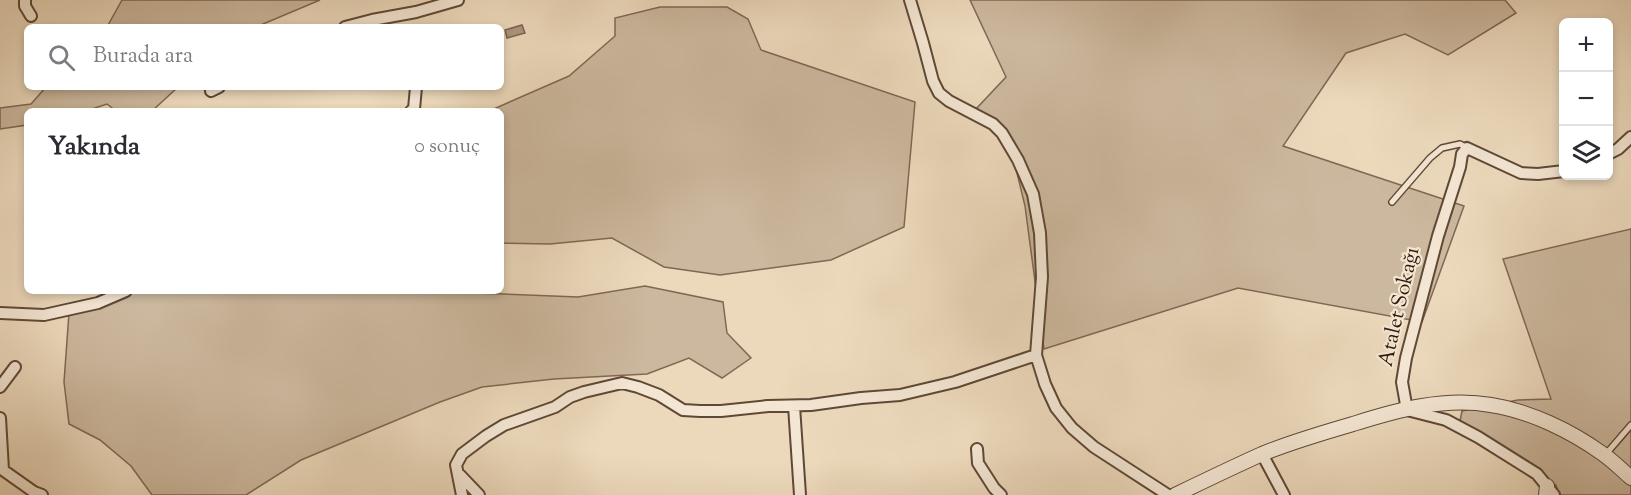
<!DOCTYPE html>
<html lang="tr">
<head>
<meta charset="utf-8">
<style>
	:root { --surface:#fff; --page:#f7f7f7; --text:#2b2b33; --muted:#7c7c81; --line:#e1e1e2 }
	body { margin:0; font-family:"Sorts Mill Goudy",serif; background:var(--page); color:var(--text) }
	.controls { position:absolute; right:18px; top:18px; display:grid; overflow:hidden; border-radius:9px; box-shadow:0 3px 9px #0003 }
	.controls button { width:54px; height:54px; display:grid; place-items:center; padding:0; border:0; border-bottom:2px solid var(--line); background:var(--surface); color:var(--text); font:30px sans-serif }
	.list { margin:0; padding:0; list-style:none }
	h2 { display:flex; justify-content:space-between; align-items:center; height:78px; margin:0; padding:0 24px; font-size:26px }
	h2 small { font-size:20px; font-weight:400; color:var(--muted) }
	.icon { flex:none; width:33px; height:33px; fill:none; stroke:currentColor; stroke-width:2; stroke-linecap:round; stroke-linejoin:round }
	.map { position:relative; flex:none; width:1631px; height:495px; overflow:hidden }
	.search { position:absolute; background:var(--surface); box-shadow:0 3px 9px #0003; left:24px; top:24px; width:480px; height:66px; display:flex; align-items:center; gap:15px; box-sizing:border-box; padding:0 21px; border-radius:9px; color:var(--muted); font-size:22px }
	.panel { position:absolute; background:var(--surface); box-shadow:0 3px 9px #0003; left:24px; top:108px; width:480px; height:186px; border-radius:9px }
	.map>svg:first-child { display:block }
</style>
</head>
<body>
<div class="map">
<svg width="1631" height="495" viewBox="0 0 1631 495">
	<rect width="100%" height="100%" fill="#ecd9bc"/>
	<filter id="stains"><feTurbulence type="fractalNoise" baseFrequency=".00333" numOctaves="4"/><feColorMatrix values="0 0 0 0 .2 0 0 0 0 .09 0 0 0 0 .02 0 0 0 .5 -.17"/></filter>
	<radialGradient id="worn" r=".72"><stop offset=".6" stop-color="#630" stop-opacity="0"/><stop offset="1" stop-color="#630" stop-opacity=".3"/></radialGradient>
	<!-- green -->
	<path fill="#ccb89e" stroke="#7f6854" stroke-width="1.5" d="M 122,0 L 320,0 L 256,27 L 107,27 Z
		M 970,0 L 1505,0 L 1516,13 L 1448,55 L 1405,34 L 1346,53 L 1283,146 L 1464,206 L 1422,322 L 1238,288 L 1044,349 L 1025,206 L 1008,136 L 975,110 L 1006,77 Z
		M 660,7 L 727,7 L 748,19 L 761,50 L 915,102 L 904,227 L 831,260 L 720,275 L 664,267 L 612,238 L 550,244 L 501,243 L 501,111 L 489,111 L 569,76 L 615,36 L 615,18 Z
		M 46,87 L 178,87 L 152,111 L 116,111 L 107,104 L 86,111 L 27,111 L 27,125 L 0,129 L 0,108 L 31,104 Z
		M 1631,229 L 1631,495 L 1559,495 L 1556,485 L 1478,437 L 1460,421 L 1462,411 L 1518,400 L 1551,399 L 1503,259 Z
		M 645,286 L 723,302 L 727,333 L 751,358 L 722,378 L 689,358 L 647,374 L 554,379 L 482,387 L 440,402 L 301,460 L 246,495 L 152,495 L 131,466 L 100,440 L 69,424 L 64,382 L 69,313 L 115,291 L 464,291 L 475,293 L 578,297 Z"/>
	<!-- water -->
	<path fill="#ad9780" stroke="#7c6451" stroke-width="1.5" d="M 522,25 L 525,33 L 507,38 L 505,30 Z"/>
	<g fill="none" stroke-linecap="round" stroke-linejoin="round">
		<defs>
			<path id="service" d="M 1392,202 L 1430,158 L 1442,148 L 1460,144 L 1467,148
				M 1606,454 L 1631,425"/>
			<path id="minor" d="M 25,0 L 25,6 L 31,16
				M 910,0 L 923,43 L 933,81 L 939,93 L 949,101 L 993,124 L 1002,133 L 1018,160 L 1033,194 L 1040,233 L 1042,277 L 1036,355 L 1045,384 L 1056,408 L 1072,428 L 1094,447 L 1168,495
				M 345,27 L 372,20 L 416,12 L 458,0
				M 211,91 L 219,87
				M 411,111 L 414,109 L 416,87
				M 1608,154 L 1618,149 L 1631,137
				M 0,313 L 44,315 L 98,303 L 126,291
				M 0,387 L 15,367
				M 794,406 L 800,495
				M 0,418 L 3,470
				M 977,449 L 978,463 L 994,488 L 1001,495
				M 1262,454 L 1284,495
				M 0,468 L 34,492 L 42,495
				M 458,473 L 479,495
				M 462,495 L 456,465 L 462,454 L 486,436 L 504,425 L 555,407 L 570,397 L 584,392 L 622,383 L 638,387 L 659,395 L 683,410 L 700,411 L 721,411 L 768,406 L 811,405 L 861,398 L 900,395 L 955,382 L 1036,355
				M 1554,495 L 1537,474 L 1478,437 L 1446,420 L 1407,410 L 1402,382 L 1406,358 L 1438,236 L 1460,167 L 1462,154 L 1467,148 L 1521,173 L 1538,174 L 1564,171"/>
			<path id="tertiary" d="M 1175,495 C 1204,481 1233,467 1262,454 C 1291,442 1322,433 1353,424 C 1397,410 1444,397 1491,405 C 1530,411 1571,431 1603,454 C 1613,461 1622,470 1631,478
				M 1546,495 L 1547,486"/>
		</defs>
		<!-- service casing -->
		<use href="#service" stroke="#604837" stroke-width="8"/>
		<!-- minor casing -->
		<use href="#minor" stroke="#604837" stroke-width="14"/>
		<!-- tertiary casing -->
		<use href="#tertiary" stroke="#604837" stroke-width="16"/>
		<!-- service -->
		<use href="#service" stroke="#f3e6d3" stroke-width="5"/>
		<!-- minor -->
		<use href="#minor" stroke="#f3e6d3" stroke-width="10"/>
		<!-- tertiary -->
		<use href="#tertiary" stroke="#f3e6d3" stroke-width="14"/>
	</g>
	<g text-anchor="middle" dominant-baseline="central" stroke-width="4.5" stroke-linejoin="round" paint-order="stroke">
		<!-- street labels -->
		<g font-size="21" fill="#32180b" stroke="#f3e6d3">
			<text transform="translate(1400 307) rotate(-77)">Atalet Sokağı</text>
		</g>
	</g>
	<rect width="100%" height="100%" filter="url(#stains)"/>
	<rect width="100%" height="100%" fill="url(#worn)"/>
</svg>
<div class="controls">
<button>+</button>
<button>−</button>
<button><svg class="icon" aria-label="layers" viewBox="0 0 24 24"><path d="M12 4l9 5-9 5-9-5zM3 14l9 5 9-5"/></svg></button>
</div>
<div class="search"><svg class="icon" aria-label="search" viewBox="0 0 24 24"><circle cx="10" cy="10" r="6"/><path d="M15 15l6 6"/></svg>Burada ara</div>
<section class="panel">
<h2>Yakında<small>0 sonuç</small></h2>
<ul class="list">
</ul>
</section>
</div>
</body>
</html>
